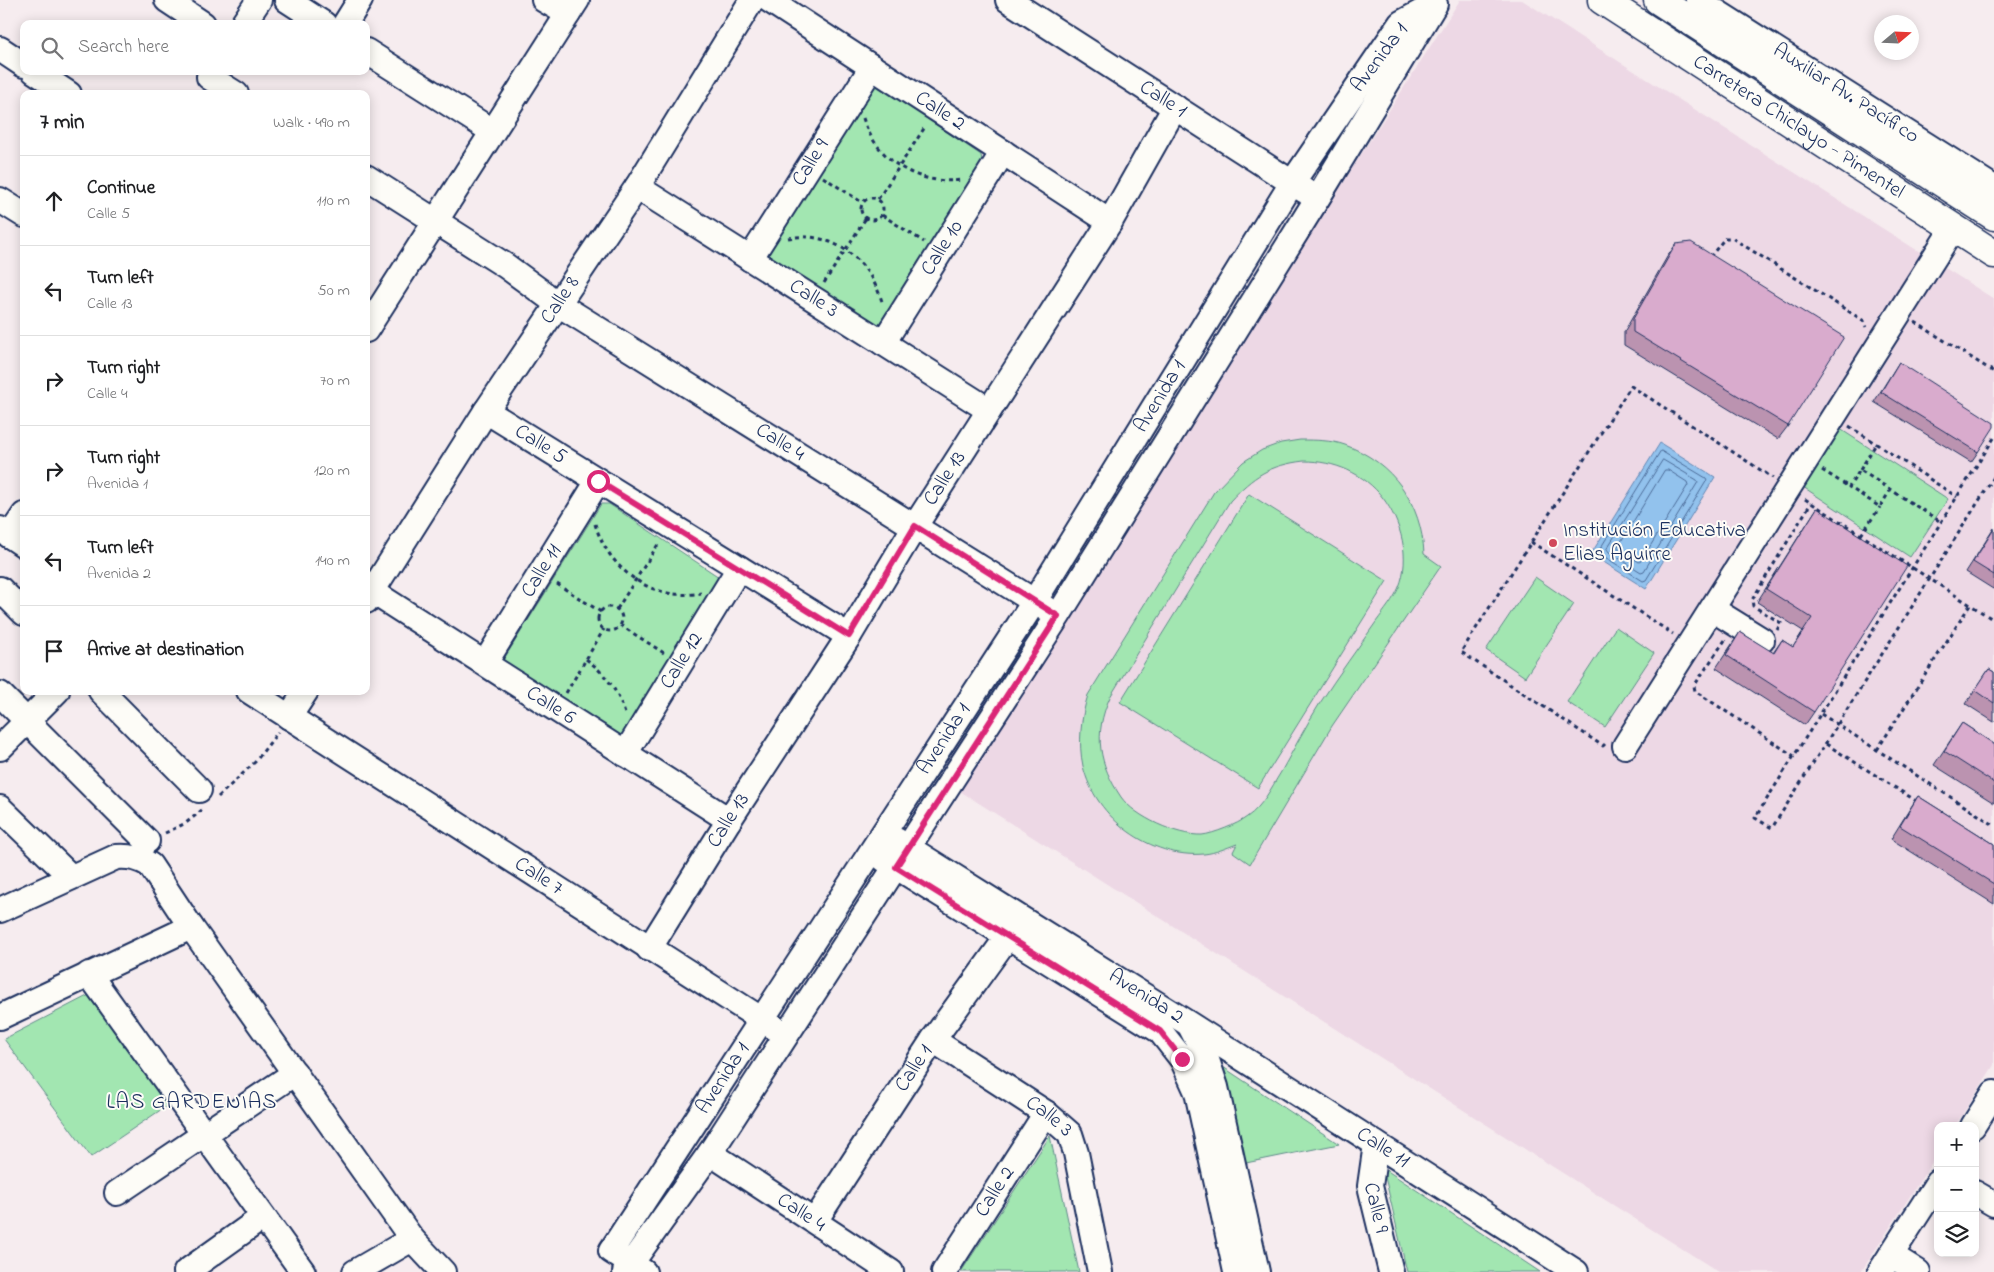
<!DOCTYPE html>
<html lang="en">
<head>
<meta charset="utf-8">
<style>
	:root { --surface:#fff; --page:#f6f6f6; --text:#202124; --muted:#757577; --line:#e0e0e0 }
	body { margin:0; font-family:"Indie Flower",sans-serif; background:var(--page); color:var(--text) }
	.controls { position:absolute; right:15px; bottom:15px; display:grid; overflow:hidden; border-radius:10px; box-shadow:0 2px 12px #0003 }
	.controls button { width:45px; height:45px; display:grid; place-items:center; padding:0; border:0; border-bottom:1px solid var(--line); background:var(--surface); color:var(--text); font:25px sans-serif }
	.compass { position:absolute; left:1874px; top:15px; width:45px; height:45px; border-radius:50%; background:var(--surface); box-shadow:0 2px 12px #0003; rotate:71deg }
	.stop { position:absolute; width:15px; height:15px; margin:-11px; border:4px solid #db2777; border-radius:50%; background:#fff }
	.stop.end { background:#db2777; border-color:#fff; box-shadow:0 1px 5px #0008 }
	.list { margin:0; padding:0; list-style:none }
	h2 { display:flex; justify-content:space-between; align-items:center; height:65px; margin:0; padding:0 20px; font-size:21px }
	h2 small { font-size:16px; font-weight:400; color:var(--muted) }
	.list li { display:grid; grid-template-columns:32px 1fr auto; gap:15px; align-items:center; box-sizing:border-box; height:90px; padding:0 20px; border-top:1px solid var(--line) }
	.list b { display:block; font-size:19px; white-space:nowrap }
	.list p { margin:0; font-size:16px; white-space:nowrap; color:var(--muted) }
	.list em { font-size:16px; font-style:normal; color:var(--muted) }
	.icon { flex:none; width:28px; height:28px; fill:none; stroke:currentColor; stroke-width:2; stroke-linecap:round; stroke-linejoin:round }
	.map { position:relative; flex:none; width:1994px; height:1272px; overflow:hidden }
	.search { position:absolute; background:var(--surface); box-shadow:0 2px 12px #0003; left:20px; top:20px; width:350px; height:55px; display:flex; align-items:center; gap:12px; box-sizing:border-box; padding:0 18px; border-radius:10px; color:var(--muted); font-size:19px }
	.panel { position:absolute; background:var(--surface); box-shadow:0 2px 12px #0003; left:20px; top:90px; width:350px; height:605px; border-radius:10px }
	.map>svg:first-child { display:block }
</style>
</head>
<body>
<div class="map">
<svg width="1994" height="1272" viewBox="0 0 1994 1272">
	<rect width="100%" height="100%" fill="#f6ecef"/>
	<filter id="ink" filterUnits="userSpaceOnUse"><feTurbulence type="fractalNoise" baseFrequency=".02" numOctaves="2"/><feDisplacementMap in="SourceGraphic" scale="10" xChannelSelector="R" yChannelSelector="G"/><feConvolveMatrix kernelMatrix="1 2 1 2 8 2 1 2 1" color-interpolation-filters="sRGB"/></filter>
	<g filter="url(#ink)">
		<!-- built -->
		<path fill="#edd8e5" d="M 1460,0 L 1522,0 L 1994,299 L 1994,1065 L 1955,1126 L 1938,1126 L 1938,1153 L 1861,1272 L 1719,1272 L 955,788 Z"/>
		<!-- green -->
		<path fill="#a2e6b1" stroke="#5e8a88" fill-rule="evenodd" d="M 877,85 L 981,155 L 983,166 L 877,327 L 763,260 L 869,88 Z
			M 1834,425 L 1948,499 L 1910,557 L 1797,483 Z
			M 1300,440 C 1315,440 1331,440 1345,445 C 1393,462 1422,504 1424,554 L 1441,566 L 1332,726 L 1250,864 L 1233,852 L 1237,844 C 1226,848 1215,853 1204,854 C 1151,859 1095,818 1083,766 C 1078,743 1081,717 1088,695 L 1214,492 L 1243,462 L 1262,450 L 1281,443 ZM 1304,461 C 1334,461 1364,473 1383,498 C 1401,522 1411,557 1399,587 C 1394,599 1384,611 1376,622 C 1358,648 1338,675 1320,703 C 1306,725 1294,749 1281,772 C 1271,788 1263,806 1247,817 C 1238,824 1213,834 1202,835 C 1177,836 1135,817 1121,797 C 1099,764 1093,735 1110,697 L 1230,501 C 1253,476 1270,465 1304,461 Z
			M 1249,494 L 1387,581 L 1258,788 L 1120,702 Z
			M 601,504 L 609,504 L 719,577 L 720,582 L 620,739 L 502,662 Z
			M 1535,577 L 1574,604 L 1525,677 L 1486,650 Z
			M 1616,627 L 1654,653 L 1605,727 L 1567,702 Z
			M 93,993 L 168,1105 L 91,1157 L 4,1039 Z
			M 1223,1067 L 1339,1144 L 1241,1164 Z
			M 1050,1136 L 1079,1272 L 961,1272 Z
			M 1383,1168 L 1540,1272 L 1407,1272 Z"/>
		<!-- water -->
		<path fill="#92c2ed" stroke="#6287b4" d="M 1660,443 L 1715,477 L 1646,589 L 1591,554 Z"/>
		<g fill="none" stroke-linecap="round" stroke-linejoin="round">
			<!-- shore -->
			<path stroke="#4b6a97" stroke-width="1" d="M 1661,451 L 1706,478 L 1707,480 L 1646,580 L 1643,581 L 1600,554 L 1599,551 Z
				M 1663,460 L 1697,480 L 1698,482 L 1644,571 L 1641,572 L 1609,552 L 1607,549 Z
				M 1665,470 L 1668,470 L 1687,482 L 1688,485 L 1641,561 L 1639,562 L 1619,549 L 1618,547 Z"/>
			<defs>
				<g id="minor">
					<path d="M 167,0 L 203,24"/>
					<path d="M 287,0 L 324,24"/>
					<path d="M 544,0 L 568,14"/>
					<path id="s1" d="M 769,0 L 1110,222"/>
					<path id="s2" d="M 1008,0 L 1305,191"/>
					<path id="s3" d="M 1698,0 L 1994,188"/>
					<path d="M 243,24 L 259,0"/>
					<path d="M 345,24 L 360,0"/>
					<path d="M 0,49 L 24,65"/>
					<path d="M 366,51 L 492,131"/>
					<path d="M 34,71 L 69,94"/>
					<path d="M 209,77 L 236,94"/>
					<path id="s4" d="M 366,177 L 506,266 L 558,304 L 1048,610"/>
					<path id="s5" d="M 637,187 L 989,410"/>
					<path d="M 0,200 L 24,215"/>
					<path id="s6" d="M 750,259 L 872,67"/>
					<path d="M 366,330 L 577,0"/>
					<path id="s7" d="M 883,343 L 1003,152"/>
					<path id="s8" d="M 486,411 L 849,636"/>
					<path d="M 0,529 L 24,545"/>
					<path d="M 10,536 L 24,515"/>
					<path d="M 0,589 L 24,613"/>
					<path id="s9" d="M 373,592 L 729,820"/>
					<path id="s10" d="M 366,601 L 486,411 L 637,187 L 752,0"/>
					<path d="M 1712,609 L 1762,640"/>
					<path id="s11" d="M 485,663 L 598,481"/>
					<path d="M 101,691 L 199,790"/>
					<path id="s12" d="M 249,691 L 775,1028"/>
					<path d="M 0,694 L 147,841"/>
					<path d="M 289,717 L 306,691"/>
					<path d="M 1625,746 L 1953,228"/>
					<path d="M 0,748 L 57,691"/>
					<path id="s13" d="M 625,754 L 739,568"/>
					<path d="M 0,808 L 71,877"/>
					<path id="s14" d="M 896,840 L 1189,1024 L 1576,1272"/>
					<path d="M 884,859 L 1160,1031 L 1182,1059 L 1197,1092 L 1236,1272"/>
					<path d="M 0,910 L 116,857 C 130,856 139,858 150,865 L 191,927 L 412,1239 L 443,1272"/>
					<path id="s15" d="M 649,949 L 729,820 L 849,636 L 915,526 L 1110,222 L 1175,107"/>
					<path d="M 89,974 L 303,1272"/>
					<path d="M 0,1017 L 191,927"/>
					<path d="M 1190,1026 L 1206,1057 L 1216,1087 L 1257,1272"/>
					<path id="s16" d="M 933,1040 L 1046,1113 L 1070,1134 L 1076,1153 L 1100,1272"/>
					<path d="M 1973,1126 L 1994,1093"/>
					<path id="s17" d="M 1376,1144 L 1370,1186 L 1391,1272"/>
					<path id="s18" d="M 710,1153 L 891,1272"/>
					<path d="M 117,1193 L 295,1073"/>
					<path d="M 1975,1193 L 1994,1204"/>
					<path id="s19" d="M 815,1221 L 933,1040 L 1016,925"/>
					<path d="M 1891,1255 L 1918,1272"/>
					<path d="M 186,1272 L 263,1217"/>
					<path d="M 355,1272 L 412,1239"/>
					<path d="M 625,1272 L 710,1153 L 1058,616 L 1317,199 L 1435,4"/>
					<path id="s20" d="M 644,1272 L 611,1251 L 1034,602 L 1292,183 L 1401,23 L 1434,5"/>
					<path id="s21" d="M 944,1272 L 1046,1113"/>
					<path d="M 1880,1272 L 1938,1182"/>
				</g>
				<g id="major">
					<path id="s22" d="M 1602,0 L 1994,254"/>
					<path d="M 1658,0 L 1994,216"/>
				</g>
			</defs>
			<!-- minor casing -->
			<use href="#minor" stroke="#1b2f5e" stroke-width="28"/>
			<!-- major casing -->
			<use href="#major" stroke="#1b2f5e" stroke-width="31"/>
			<!-- path -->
			<path stroke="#1b2f5e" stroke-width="3" stroke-dasharray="4 4" stroke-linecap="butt" d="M 863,118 C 876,160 918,186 961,180
				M 823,177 L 863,203
				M861 209a11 11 0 1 1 22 0a11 11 0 1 1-22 0Z
				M 878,199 L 925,127
				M 882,215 L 924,242
				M 788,238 C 835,230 871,262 883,305
				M 1710,257 L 1725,238 L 1732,238 L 1864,321 L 1866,327
				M 824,283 L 866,218
				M 1915,322 L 1994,372
				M 1849,426 L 1957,497
				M 1994,438 L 1755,818 L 1772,828 L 1994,477
				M 1822,470 L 1849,487
				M 1860,470 L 1876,444
				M 1891,489 L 1880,507 L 1849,487 L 1860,470 L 1941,522
				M 1805,499 L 1994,620
				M 595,524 C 609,570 652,602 701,593
				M 1861,535 L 1880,507
				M 1531,542 L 1673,634
				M 557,584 L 601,612
				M598 619a12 12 0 1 1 24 0a12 12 0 1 1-24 0Z
				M 617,609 L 659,543
				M 620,625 L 664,653
				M 1777,630 L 1781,623 L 1753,606 L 1752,600 L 1811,503
				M 1725,640 L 1694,686 L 1695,691 L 1794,756
				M 586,659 C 606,674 619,692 626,717
				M 566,693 L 604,629
				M 1821,714 L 1994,825
				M 1605,744 L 1603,746 L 1461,652 L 1631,386 L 1773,478
				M 1826,744 L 1918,802
				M 1877,750 L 1970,605
				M 218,797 L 255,762 L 278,732
				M 165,833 L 186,823 L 202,810"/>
			<!-- minor -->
			<use href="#minor" stroke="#fdfcf7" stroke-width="24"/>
			<!-- major -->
			<use href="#major" stroke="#fdfcf7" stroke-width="28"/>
		</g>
		<!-- wall -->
		<path fill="#bb93b0" stroke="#1b2f5e" d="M 1676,244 L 1788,426 L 1778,439 L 1624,345 L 1624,332 L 1667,257 Z
			M 1899,362 L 1978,452 L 1971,462 L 1874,402 Z
			M 1817,508 L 1814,712 L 1805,725 L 1716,668 L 1740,632 L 1773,653 L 1782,640 L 1793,647 L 1803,631 L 1757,602 L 1808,522 Z
			M 1994,528 L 1994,588 L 1993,589 L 1966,572 Z
			M 1989,669 L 1994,672 L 1994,722 L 1966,704 Z
			M 1962,723 L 1994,744 L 1994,803 L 1934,765 Z
			M 1918,796 L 1994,844 L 1994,904 L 1891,839 L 1909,810 Z"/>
		<!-- building -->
		<path fill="#d9abcd" stroke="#1b2f5e" d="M 1691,242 L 1844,337 L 1788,426 L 1633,332 L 1633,319 L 1676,244 Z
			M 1899,362 L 1994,423 L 1994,427 L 1978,452 L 1881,392 Z
			M 1817,508 L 1907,566 L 1814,712 L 1726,655 L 1740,632 L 1774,653 L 1782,640 L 1793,647 L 1812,618 L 1766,589 Z
			M 1994,529 L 1994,575 L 1973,562 Z
			M 1989,669 L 1994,672 L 1994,703 L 1975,690 Z
			M 1962,723 L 1994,744 L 1994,783 L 1944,751 Z
			M 1918,796 L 1994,844 L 1994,884 L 1900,826 Z"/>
	</g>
	<g fill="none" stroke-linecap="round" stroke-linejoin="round" filter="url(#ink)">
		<!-- route -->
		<path stroke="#db2777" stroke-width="6" d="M 598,481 L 849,636 L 915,526 L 1058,616 L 896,867 L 1160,1031 L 1182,1059"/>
	</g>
	<!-- markers -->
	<circle fill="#d1495b" stroke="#fdfcf7" stroke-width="2" cx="1553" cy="543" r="5"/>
	<g text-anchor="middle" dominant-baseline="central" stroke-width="4" stroke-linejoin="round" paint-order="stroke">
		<!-- street labels -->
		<g font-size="21" fill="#1b2f5e" stroke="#fdfcf7">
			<text transform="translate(1380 58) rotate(-53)">Avenida 1</text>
			<text stroke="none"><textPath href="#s3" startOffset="175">Auxiliar Av. Pacífico</textPath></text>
			<text stroke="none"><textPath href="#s2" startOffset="184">Calle 1</textPath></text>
			<text stroke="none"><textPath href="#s1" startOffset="204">Calle 2</textPath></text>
			<text stroke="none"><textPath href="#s22" startOffset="234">Carretera Chiclayo - Pimentel</textPath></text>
			<text stroke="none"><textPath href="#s6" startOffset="114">Calle 9</textPath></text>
			<text stroke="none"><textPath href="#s7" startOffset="112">Calle 10</textPath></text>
			<text stroke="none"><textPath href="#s5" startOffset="209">Calle 3</textPath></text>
			<text stroke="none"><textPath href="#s10" startOffset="358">Calle 8</textPath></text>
			<text stroke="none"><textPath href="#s20" startOffset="1055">Avenida 1</textPath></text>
			<text stroke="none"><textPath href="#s4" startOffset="492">Calle 4</textPath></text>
			<text stroke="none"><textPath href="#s8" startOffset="64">Calle 5</textPath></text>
			<text stroke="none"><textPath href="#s15" startOffset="556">Calle 13</textPath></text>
			<text stroke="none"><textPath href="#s11" startOffset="108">Calle 11</textPath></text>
			<text stroke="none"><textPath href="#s13" startOffset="109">Calle 12</textPath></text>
			<text stroke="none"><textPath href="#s9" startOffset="211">Calle 6</textPath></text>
			<text stroke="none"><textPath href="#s20" startOffset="650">Avenida 1</textPath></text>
			<text stroke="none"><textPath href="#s15" startOffset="151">Calle 13</textPath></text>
			<text stroke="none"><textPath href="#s12" startOffset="344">Calle 7</textPath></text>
			<text stroke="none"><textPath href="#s14" startOffset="295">Avenida 2</textPath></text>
			<text stroke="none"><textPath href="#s19" startOffset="182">Calle 1</textPath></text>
			<text stroke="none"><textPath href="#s20" startOffset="245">Avenida 1</textPath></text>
			<text stroke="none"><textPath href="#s16" startOffset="139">Calle 3</textPath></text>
			<text stroke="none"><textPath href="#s14" startOffset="576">Calle 11</textPath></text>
			<text stroke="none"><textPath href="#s21" startOffset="95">Calle 2</textPath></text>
			<text stroke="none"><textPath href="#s17" startOffset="65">Calle 9</textPath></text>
			<text stroke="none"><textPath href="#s18" startOffset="109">Calle 4</textPath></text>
		</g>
		<!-- poi labels -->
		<g font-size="21" fill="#1b2f5e" stroke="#fdfcf7" text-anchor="start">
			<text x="1563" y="531">Institución Educativa<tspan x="1563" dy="24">Elias Aguirre</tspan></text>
		</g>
		<!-- neighbourhood labels -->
		<g font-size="22" letter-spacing="1" fill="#1b2f5e" stroke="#fdfcf7">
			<text x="192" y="1103">LAS GARDENIAS</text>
		</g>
	</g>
</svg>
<div class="controls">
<button>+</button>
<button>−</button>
<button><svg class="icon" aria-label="layers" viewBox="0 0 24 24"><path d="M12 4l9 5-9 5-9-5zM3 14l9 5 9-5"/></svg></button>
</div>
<svg class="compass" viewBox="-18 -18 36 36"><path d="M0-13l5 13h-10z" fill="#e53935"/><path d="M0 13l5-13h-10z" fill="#757577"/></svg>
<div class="stop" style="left:598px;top:481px"></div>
<div class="stop end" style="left:1182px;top:1059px"></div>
<div class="search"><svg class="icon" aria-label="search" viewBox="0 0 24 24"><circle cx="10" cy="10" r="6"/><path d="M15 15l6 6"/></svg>Search here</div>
<section class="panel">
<h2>7 min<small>Walk · 490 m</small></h2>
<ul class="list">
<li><svg class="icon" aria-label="ahead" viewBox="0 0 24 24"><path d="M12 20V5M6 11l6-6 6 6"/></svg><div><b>Continue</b><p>Calle 5</p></div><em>110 m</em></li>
<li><svg class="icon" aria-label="left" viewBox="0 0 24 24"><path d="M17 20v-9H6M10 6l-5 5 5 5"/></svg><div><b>Turn left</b><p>Calle 13</p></div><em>50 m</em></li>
<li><svg class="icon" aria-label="right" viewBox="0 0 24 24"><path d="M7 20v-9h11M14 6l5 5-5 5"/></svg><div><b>Turn right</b><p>Calle 4</p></div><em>70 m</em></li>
<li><svg class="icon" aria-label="right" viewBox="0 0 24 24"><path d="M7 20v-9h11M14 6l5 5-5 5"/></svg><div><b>Turn right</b><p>Avenida 1</p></div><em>120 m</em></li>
<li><svg class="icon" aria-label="left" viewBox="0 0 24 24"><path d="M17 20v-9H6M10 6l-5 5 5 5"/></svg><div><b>Turn left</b><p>Avenida 2</p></div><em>140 m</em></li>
<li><svg class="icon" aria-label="arrive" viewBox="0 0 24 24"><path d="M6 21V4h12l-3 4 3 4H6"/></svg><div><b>Arrive at destination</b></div></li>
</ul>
</section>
</div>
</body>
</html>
